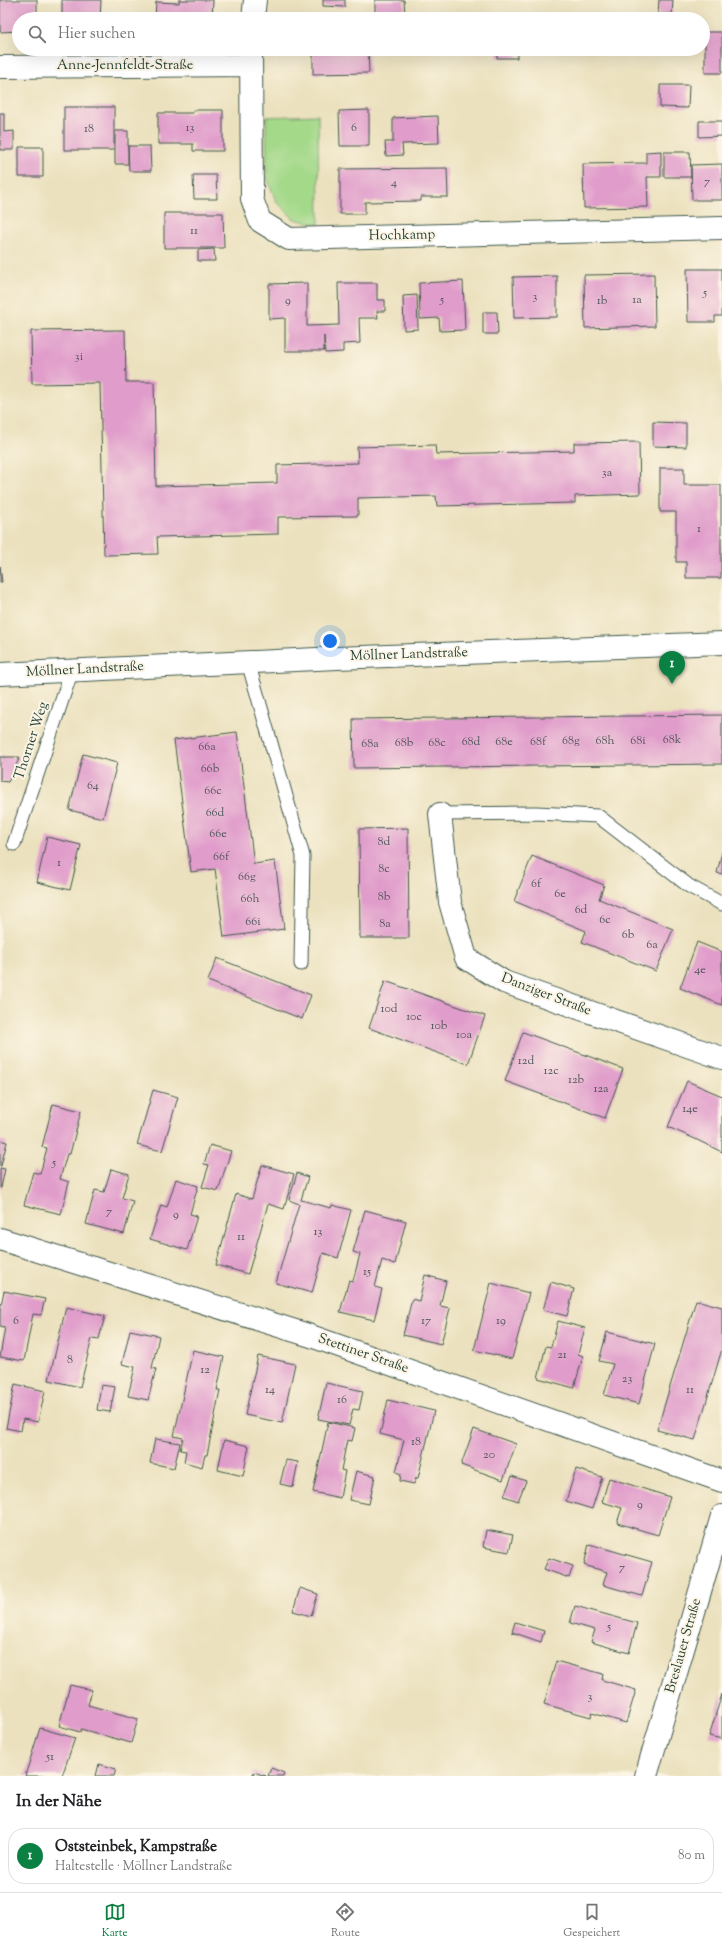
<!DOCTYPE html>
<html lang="de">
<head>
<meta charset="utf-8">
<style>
	:root { --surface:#fff; --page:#f6f6f6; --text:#202124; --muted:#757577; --line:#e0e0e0; --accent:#0b8043 }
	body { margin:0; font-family:"Sorts Mill Goudy",serif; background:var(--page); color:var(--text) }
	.you { position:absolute; left:330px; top:641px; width:14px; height:14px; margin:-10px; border:3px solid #fff; border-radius:50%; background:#1a73e8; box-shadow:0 0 0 6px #1a73e833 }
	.badge { display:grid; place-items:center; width:26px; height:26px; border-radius:50%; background:var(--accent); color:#fff; font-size:13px; font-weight:700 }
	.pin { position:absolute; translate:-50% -33px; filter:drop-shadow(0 1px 2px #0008) }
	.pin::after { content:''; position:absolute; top:21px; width:14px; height:12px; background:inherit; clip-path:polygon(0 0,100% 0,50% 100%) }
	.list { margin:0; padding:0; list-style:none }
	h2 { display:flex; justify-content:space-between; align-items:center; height:52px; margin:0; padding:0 16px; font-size:17px }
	h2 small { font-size:13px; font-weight:400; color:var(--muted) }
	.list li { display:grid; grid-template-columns:26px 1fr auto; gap:12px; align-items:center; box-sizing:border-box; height:56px; margin:0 8px 8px; padding:0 8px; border:1px solid var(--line); border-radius:16px }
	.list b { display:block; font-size:15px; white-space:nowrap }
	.list p { margin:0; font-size:13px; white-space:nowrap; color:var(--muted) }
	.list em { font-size:13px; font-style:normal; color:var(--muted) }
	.icon { flex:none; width:22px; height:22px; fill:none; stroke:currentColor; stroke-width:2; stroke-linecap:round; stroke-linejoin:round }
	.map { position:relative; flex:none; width:722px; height:1776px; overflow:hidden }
	.search { position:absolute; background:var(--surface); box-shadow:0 4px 16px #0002; left:12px; right:12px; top:12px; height:44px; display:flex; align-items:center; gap:10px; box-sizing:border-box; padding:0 14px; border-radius:22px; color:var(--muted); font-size:15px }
	.sheet { height:116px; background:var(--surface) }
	nav { display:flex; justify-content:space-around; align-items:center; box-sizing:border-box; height:56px; border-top:1px solid var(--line); background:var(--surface); font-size:11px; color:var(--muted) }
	nav a { display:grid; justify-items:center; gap:2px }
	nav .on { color:var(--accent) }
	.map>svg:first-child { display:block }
</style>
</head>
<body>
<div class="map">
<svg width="722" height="1776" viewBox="0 0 722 1776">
	<rect width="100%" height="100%" fill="#fcf5e5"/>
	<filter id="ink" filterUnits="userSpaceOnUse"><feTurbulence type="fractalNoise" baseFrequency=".025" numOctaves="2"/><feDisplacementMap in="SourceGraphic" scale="8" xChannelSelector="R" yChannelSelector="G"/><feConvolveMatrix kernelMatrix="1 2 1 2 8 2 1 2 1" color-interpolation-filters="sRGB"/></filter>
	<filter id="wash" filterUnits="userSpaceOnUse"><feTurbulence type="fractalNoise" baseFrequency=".012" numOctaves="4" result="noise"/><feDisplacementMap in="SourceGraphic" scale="16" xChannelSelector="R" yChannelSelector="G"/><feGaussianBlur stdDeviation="0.9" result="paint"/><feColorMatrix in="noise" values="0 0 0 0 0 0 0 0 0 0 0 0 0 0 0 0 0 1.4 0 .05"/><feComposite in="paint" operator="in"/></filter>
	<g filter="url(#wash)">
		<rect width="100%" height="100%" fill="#ebe1be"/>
		<!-- green -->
		<path fill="#a4d98a" stroke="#628b5f" d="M 318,115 L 319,225 L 294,219 L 276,201 L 267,178 L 266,117 Z"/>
		<g id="blocks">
			<!-- building -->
			<path fill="#e09ccb" d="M 0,0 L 37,0 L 37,19 L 19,19 L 19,31 L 0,32 Z
				M 62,0 L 101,0 L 100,19 L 62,19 Z
				M 179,0 L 213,0 L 212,19 L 155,19 L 156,2 L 179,3 Z
				M 323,0 L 345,0 L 345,7 L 323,6 Z
				M 375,0 L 404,0 L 405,16 L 375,17 Z
				M 659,0 L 673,0 L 672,14 L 658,14 Z
				M 705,32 L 722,32 L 722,73 L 705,73 Z
				M 313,49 L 368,49 L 369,73 L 313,74 Z
				M 497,49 L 517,49 L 517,58 L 497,58 Z
				M 660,85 L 689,85 L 688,108 L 660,107 Z
				M 64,107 L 114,107 L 114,150 L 64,150 Z
				M 193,110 L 223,110 L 223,151 L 193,151 L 193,144 L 158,144 L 158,113 L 193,113 Z
				M 369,110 L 369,146 L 340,146 L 339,111 Z
				M 0,113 L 4,113 L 4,132 L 14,131 L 14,150 L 0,150 Z
				M 438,116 L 439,143 L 402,144 L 403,155 L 386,156 L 385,142 L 393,142 L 393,118 Z
				M 699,121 L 722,121 L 722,136 L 699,137 Z
				M 115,131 L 128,131 L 128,164 L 115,164 Z
				M 128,146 L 150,146 L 151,171 L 129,171 Z
				M 19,147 L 43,147 L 43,177 L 19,177 Z
				M 661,151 L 661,177 L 647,177 L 648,207 L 584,208 L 583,164 L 646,163 L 646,152 Z
				M 664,152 L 690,152 L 691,177 L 664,177 Z
				M 722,164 L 722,200 L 692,200 L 691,165 Z
				M 447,168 L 448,197 L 421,197 L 421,201 L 365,202 L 365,214 L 340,214 L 340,169 Z
				M 193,175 L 216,175 L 217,199 L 194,199 Z
				M 164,213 L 223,213 L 224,248 L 164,248 Z
				M 214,249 L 215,261 L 198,261 L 198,250 Z
				M 687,269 L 722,269 L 722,316 L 715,316 L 715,322 L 688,322 Z
				M 654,274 L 655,326 L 585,328 L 584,275 Z
				M 557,276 L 557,317 L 514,318 L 513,277 Z
				M 463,281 L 465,330 L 440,331 L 439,318 L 420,319 L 419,283 Z
				M 307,283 L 307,326 L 339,325 L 338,283 L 377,283 L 377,300 L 385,300 L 385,311 L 377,311 L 378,318 L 359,318 L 360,343 L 343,344 L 343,352 L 325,353 L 324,336 L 324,351 L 285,351 L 285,318 L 269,319 L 269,284 Z
				M 417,295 L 418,329 L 404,330 L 403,296 Z
				M 483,312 L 497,312 L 498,334 L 483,334 Z
				M 125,330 L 126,382 L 154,382 L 156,486 L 277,483 L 277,465 L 358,463 L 357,447 L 435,445 L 436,454 L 574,451 L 574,443 L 639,442 L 640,494 L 575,496 L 575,503 L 437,506 L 436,496 L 358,498 L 358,516 L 278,517 L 278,534 L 157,537 L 158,554 L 104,555 L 100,383 L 32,384 L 31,331 Z
				M 653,422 L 686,423 L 686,447 L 653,446 Z
				M 660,468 L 684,468 L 684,485 L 721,485 L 721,578 L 686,578 L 686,562 L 676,562 L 676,512 L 660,512 Z
				M 0,566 L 2,582 L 0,582 Z
				M 722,715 L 722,764 L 354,768 L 353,719 Z
				M 237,732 L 254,864 L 275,861 L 284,929 L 224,937 L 215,869 L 191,872 L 174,740 Z
				M 83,754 L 117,763 L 103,818 L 69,810 Z
				M 0,757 L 20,757 L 8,782 L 0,781 Z
				M 408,828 L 409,938 L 360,938 L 359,829 Z
				M 47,837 L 81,845 L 70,890 L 37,882 Z
				M 722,852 L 722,874 L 717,873 Z
				M 532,856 L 604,885 L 599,899 L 673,929 L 656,971 L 582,942 L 586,931 L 514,901 Z
				M 697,942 L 722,952 L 722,1005 L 680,988 Z
				M 217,958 L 311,995 L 302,1019 L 208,981 Z
				M 385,981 L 485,1016 L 468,1064 L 369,1028 Z
				M 523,1032 L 623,1069 L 605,1118 L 505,1081 Z
				M 687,1081 L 722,1096 L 722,1152 L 693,1138 L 668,1127 Z
				M 153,1090 L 178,1097 L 162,1151 L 137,1145 Z
				M 53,1104 L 81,1111 L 70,1154 L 67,1154 L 60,1179 L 69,1182 L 61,1214 L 24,1205 L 33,1172 L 40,1174 L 47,1148 L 42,1147 Z
				M 0,1140 L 7,1142 L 1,1166 L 0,1166 Z
				M 210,1145 L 231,1151 L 218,1191 L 202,1187 L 209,1165 L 204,1164 Z
				M 262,1165 L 294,1174 L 284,1209 L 268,1204 L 248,1274 L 216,1265 L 236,1194 L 252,1199 Z
				M 0,1168 L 5,1169 L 1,1188 L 0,1188 Z
				M 111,1169 L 129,1174 L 122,1198 L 133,1201 L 124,1234 L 86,1224 L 95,1190 L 104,1192 Z
				M 297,1173 L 308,1177 L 301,1200 L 331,1208 L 332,1205 L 351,1210 L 338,1258 L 323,1253 L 312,1293 L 276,1283 L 299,1204 L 289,1200 Z
				M 176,1179 L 198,1186 L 190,1214 L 197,1216 L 187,1250 L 150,1239 L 161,1205 L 167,1207 Z
				M 365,1210 L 406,1221 L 395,1264 L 382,1260 L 375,1287 L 382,1289 L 374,1320 L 340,1312 L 349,1280 L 353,1281 L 360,1254 L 353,1252 Z
				M 425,1275 L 446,1281 L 440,1306 L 450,1308 L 441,1344 L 403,1335 L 412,1299 L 419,1301 Z
				M 551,1282 L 574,1289 L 567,1316 L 543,1310 Z
				M 491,1283 L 529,1293 L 512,1359 L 474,1350 Z
				M 4,1291 L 45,1299 L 41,1315 L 33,1314 L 24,1361 L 0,1357 L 5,1327 L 0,1326 L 0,1310 Z
				M 696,1300 L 722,1307 L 722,1349 L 695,1440 L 657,1430 Z
				M 66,1307 L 105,1316 L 99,1339 L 92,1338 L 80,1387 L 49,1380 Z
				M 558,1321 L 585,1328 L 578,1354 L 583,1356 L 574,1388 L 538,1378 L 546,1346 L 551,1347 Z
				M 130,1330 L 159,1336 L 152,1368 L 156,1369 L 148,1400 L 128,1396 L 135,1367 L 122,1364 Z
				M 607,1332 L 655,1344 L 639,1404 L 604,1395 L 613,1364 L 599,1361 Z
				M 193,1350 L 224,1357 L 217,1390 L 220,1390 L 207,1455 L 205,1455 L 202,1467 L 184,1462 L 186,1451 L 180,1450 L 183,1438 L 174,1436 Z
				M 258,1356 L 295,1364 L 282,1423 L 245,1415 Z
				M 326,1383 L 363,1391 L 359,1410 L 353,1409 L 349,1425 L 318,1419 Z
				M 15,1384 L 45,1391 L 38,1422 L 23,1419 L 21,1431 L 6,1428 Z
				M 101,1385 L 115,1387 L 110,1412 L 97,1410 Z
				M 388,1400 L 434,1411 L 418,1478 L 416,1478 L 414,1484 L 400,1481 L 401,1474 L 396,1472 L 404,1440 L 380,1434 Z
				M 328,1422 L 355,1428 L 352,1441 L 347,1440 L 341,1470 L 345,1471 L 340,1498 L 313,1492 Z
				M 474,1429 L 516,1444 L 503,1480 L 461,1465 Z
				M 155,1439 L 180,1443 L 174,1468 L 150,1463 Z
				M 224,1440 L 249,1446 L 243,1476 L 218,1470 Z
				M 286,1460 L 298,1462 L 293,1487 L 280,1484 Z
				M 576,1469 L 602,1477 L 592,1509 L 566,1501 Z
				M 356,1471 L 375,1476 L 369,1504 L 349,1500 Z
				M 512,1476 L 526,1481 L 518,1501 L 504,1496 Z
				M 609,1478 L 670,1497 L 658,1535 L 617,1523 L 622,1508 L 602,1502 Z
				M 486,1530 L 513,1535 L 509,1552 L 483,1547 Z
				M 589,1544 L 652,1562 L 642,1596 L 603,1585 L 607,1572 L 584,1565 Z
				M 549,1558 L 573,1566 L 569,1578 L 544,1569 Z
				M 300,1588 L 318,1594 L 311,1616 L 293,1611 Z
				M 575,1606 L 637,1623 L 629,1653 L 591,1642 L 595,1630 L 570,1623 Z
				M 515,1622 L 544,1631 L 541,1642 L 512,1632 Z
				M 556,1661 L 603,1674 L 602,1680 L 636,1690 L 626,1723 L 592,1713 L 591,1717 L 544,1704 Z
				M 70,1685 L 92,1690 L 88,1705 L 138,1719 L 131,1743 L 81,1729 L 80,1732 L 59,1726 Z
				M 722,1694 L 722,1739 L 709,1736 Z
				M 40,1728 L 75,1738 L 62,1776 L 25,1776 Z
				M 99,1764 L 116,1769 L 114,1776 L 96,1776 Z
				M 271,1768 L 284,1773 L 283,1776 L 268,1776 Z
				M 254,1772 L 266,1776 L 252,1776 Z"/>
		</g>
	</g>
	<g filter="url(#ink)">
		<use href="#blocks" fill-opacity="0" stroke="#3e5649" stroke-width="1"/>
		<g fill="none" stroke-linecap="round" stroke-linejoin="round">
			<defs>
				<path id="service" d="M 248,662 L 303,856 L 301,964
					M 440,814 L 536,813 L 598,816 L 689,886 L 722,904
					M 14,844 L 72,670"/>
				<path id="minor" d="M 253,19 L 255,0
					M 251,49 L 252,199 L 260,221 L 289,239 L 722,228
					M 0,67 L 250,65
					M 440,814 L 450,902 L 466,958 L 504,982 L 722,1058
					M 0,1239 L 308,1335 L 722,1481
					M 646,1776 L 722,1516"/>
				<path id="secondary" d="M 0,674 L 337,658 L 722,643"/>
			</defs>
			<!-- service casing -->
			<use href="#service" stroke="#3e5649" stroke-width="15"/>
			<!-- minor casing -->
			<use href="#minor" stroke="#3e5649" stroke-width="24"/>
			<!-- secondary casing -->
			<use href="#secondary" stroke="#3e5649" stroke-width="24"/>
			<!-- service -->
			<use href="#service" stroke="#fff" stroke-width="13"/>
			<!-- minor -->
			<use href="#minor" stroke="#fff" stroke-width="22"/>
			<!-- secondary -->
			<use href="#secondary" stroke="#fff" stroke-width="22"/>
		</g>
	</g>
	<g text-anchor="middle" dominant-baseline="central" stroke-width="4" stroke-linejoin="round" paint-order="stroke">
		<!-- number labels -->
		<g font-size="12" fill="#4f555a">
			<text x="190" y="128">13</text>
			<text x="354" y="128">6</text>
			<text x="89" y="129">18</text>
			<text x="707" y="182">7</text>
			<text x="394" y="183">4</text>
			<text x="194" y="231">11</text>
			<text x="705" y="293">5</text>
			<text x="535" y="297">3</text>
			<text x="442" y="300">5</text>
			<text x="637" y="300">1a</text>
			<text x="288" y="301">9</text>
			<text x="602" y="301">1b</text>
			<text x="79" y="357">3i</text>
			<text x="607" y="473">3a</text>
			<text x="699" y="529">1</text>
			<text x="672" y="740">68k</text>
			<text x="571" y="741">68g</text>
			<text x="605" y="741">68h</text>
			<text x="638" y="741">68i</text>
			<text x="471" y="742">68d</text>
			<text x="504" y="742">68e</text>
			<text x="538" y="742">68f</text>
			<text x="404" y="743">68b</text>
			<text x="437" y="743">68c</text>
			<text x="370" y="744">68a</text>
			<text x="207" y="747">66a</text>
			<text x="210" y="769">66b</text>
			<text x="93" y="786">64</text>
			<text x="213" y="791">66c</text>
			<text x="215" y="813">66d</text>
			<text x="218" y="834">66e</text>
			<text x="384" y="842">8d</text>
			<text x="221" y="857">66f</text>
			<text x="59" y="863">1</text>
			<text x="384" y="869">8c</text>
			<text x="247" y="877">66g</text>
			<text x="536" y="884">6f</text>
			<text x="560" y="894">6e</text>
			<text x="384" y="897">8b</text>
			<text x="250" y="899">66h</text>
			<text x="581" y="910">6d</text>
			<text x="605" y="920">6c</text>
			<text x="253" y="922">66i</text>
			<text x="385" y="924">8a</text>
			<text x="628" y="935">6b</text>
			<text x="652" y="945">6a</text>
			<text x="700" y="970">4e</text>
			<text x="389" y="1009">10d</text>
			<text x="414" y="1017">10c</text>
			<text x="439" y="1026">10b</text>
			<text x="464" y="1035">10a</text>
			<text x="526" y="1061">12d</text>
			<text x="551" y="1071">12c</text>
			<text x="576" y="1080">12b</text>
			<text x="601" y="1089">12a</text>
			<text x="690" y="1109">14e</text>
			<text x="54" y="1163">5</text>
			<text x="109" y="1212">7</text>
			<text x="176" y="1215">9</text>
			<text x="318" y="1232">13</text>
			<text x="241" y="1237">11</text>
			<text x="367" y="1272">15</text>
			<text x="16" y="1321">6</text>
			<text x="426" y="1321">17</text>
			<text x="501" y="1321">19</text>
			<text x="562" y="1355">21</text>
			<text x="70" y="1360">8</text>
			<text x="205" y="1370">12</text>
			<text x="627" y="1379">23</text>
			<text x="270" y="1390">14</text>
			<text x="690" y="1390">11</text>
			<text x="342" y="1400">16</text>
			<text x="416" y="1442">18</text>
			<text x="489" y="1455">20</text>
			<text x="640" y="1505">9</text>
			<text x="622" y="1568">7</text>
			<text x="609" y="1627">5</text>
			<text x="590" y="1697">3</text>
			<text x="50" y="1757">51</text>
		</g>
		<!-- street labels -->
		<g font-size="14" fill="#1f3d34" stroke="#fcf5e5">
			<text x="125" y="66">Anne-Jennfeldt-Straße</text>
			<text transform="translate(402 236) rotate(-1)">Hochkamp</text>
			<text transform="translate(409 655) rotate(-2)">Möllner Landstraße</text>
			<text transform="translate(85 670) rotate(-3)">Möllner Landstraße</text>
			<text transform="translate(32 741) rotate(-72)">Thorner Weg</text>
			<text transform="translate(546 995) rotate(21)">Danziger Straße</text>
			<text transform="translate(363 1354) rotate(19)">Stettiner Straße</text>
			<text transform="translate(684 1646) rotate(-74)">Breslauer Straße</text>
		</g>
	</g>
</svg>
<div class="you"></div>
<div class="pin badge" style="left:672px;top:684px">1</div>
<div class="search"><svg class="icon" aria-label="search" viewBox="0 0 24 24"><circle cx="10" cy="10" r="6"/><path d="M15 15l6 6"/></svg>Hier suchen</div>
</div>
<section class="sheet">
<h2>In der Nähe<small></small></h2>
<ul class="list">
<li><span class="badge">1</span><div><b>Oststeinbek, Kampstraße</b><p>Haltestelle · Möllner Landstraße</p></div><em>80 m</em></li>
</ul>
</section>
<nav>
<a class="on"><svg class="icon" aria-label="map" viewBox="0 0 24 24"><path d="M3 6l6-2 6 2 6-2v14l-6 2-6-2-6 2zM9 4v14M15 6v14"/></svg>Karte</a>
<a><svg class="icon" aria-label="directions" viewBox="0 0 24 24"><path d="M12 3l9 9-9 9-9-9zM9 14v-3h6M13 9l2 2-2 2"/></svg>Route</a>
<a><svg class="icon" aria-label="saved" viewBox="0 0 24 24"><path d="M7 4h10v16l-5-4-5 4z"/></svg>Gespeichert</a>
</nav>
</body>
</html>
